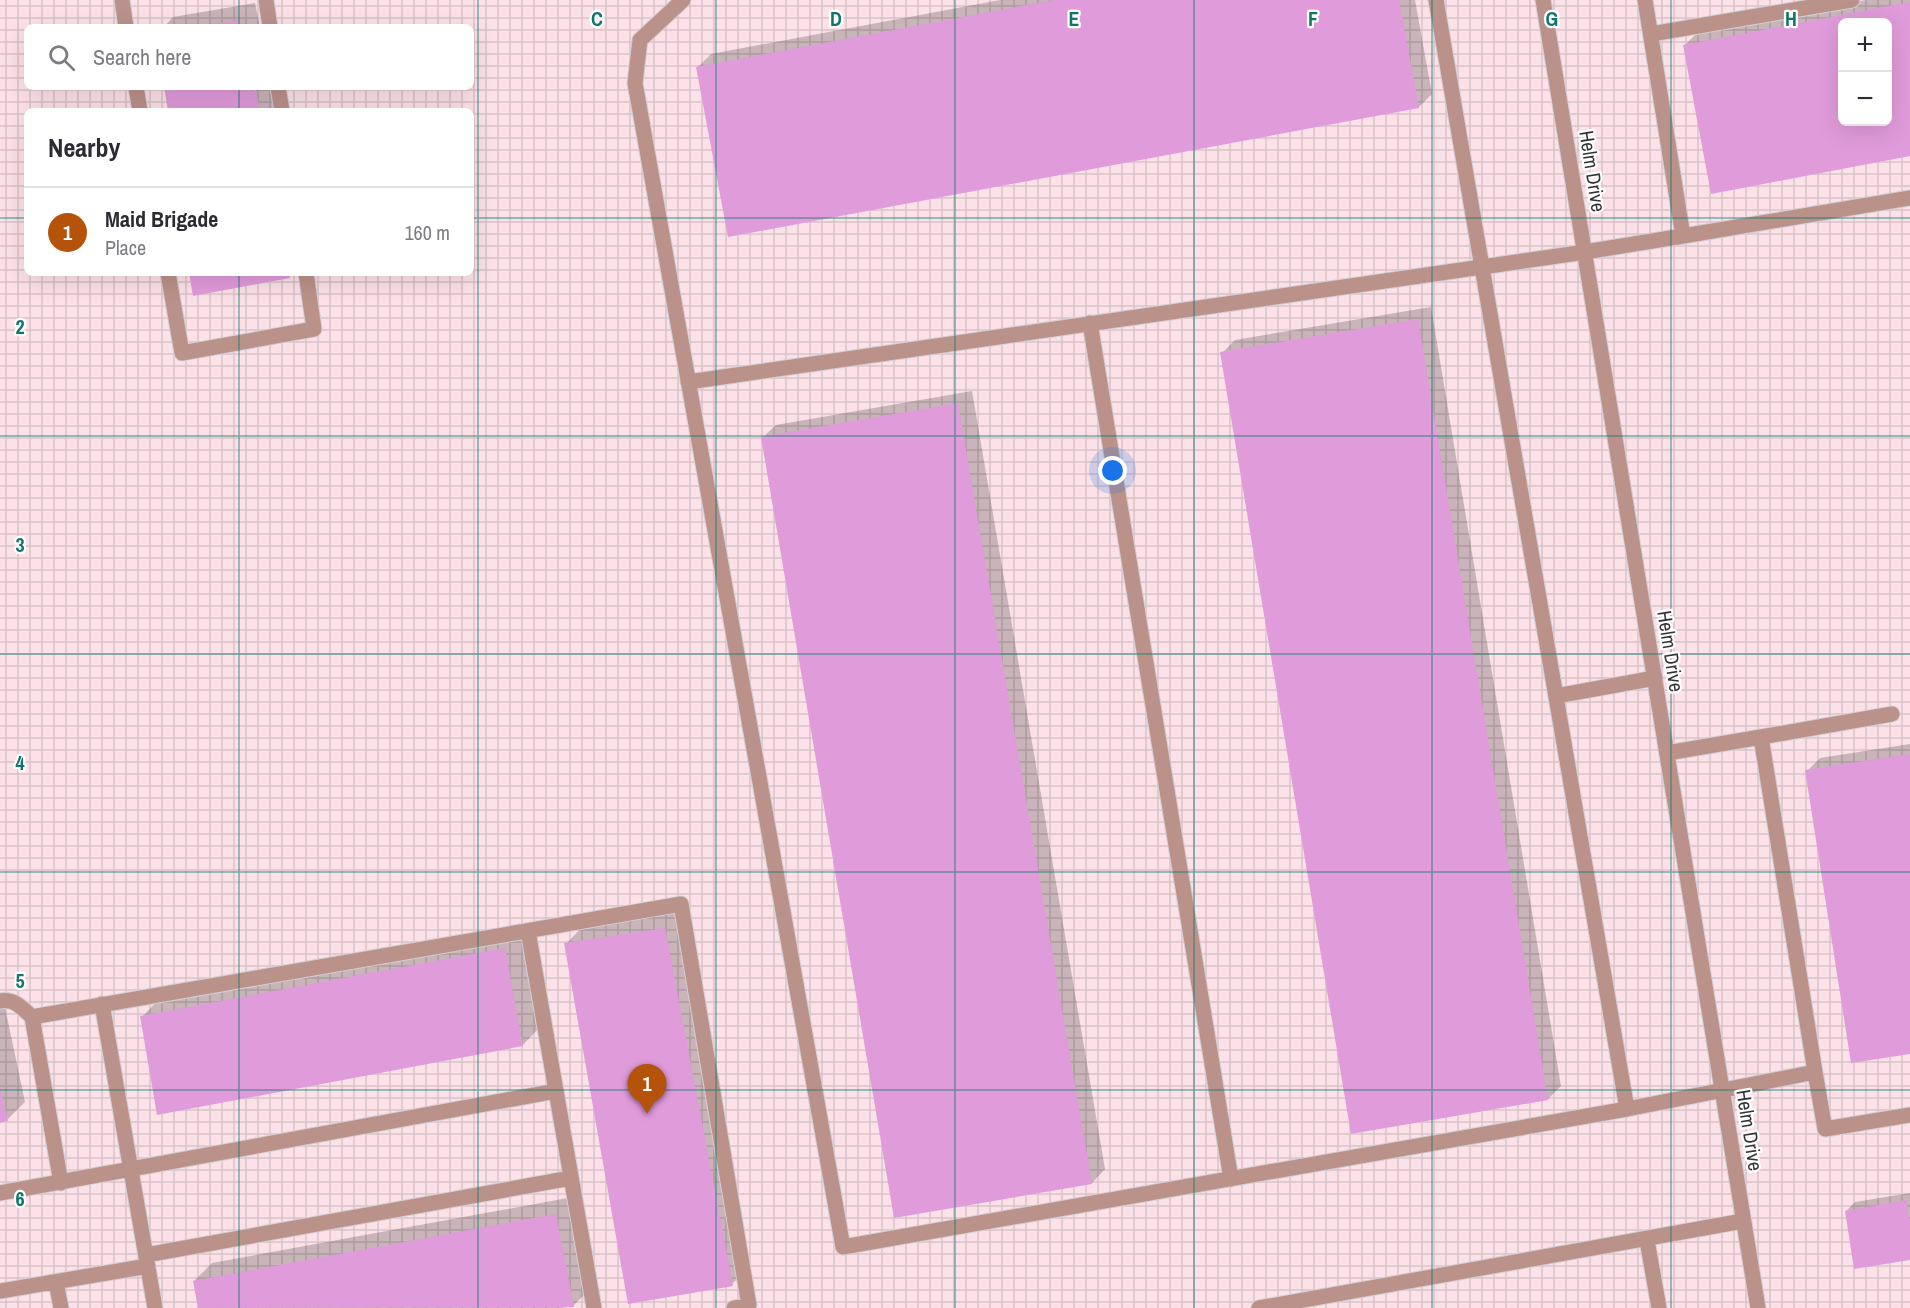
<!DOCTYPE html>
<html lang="en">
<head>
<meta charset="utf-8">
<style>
	:root { --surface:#fff; --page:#f2f2f3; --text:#2b2b33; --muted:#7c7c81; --line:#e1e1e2; --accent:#b45309 }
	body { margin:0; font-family:"Archivo Narrow",sans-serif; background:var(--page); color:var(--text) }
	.controls { position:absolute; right:18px; top:18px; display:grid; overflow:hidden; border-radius:9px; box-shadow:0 6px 24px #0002 }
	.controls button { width:54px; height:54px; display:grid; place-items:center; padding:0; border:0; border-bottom:2px solid var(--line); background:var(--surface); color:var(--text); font:30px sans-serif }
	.you { position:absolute; left:1113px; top:471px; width:21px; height:21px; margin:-15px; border:4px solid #fff; border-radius:50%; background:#1a73e8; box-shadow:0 0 0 9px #1a73e833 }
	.badge { display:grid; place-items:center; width:39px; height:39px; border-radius:50%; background:var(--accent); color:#fff; font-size:20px; font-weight:700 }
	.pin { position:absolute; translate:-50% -50px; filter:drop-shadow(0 2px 3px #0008) }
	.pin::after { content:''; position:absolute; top:32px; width:21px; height:18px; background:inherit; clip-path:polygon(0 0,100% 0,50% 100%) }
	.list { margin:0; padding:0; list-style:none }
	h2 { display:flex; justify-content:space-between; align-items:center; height:78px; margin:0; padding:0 24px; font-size:26px }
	h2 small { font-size:20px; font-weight:400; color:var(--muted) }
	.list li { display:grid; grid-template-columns:39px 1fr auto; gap:18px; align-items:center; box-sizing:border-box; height:90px; padding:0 24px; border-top:2px solid var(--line) }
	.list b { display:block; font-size:22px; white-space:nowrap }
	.list p { margin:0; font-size:20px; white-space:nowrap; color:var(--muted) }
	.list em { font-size:20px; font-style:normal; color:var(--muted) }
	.icon { flex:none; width:33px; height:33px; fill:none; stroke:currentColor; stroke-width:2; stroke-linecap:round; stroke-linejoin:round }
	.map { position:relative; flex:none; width:1910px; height:1308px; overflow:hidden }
	.search { position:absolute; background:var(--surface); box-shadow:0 6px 24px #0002; left:24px; top:24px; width:450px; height:66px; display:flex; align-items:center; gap:15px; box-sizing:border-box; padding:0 21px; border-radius:9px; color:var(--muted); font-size:22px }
	.panel { position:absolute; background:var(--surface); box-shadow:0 6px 24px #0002; left:24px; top:108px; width:450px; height:168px; border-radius:9px }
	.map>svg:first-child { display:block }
</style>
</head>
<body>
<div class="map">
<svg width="1910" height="1308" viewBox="0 0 1910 1308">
	<defs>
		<pattern id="industrial-grid" width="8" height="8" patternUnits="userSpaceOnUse" patternTransform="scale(1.5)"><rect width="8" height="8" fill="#fce2e8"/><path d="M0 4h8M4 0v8" fill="none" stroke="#d8c2c8"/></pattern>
	</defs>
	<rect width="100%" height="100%" fill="#f5f2f8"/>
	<!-- industrial -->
	<path fill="url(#industrial-grid)" fill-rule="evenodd" d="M 0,0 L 1910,0 L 1910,1308 L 0,1308 ZM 1842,22 L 1888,22 L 1888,122 L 1842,122 ZM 27,27 L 471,27 L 471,87 L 27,87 ZM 27,111 L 471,111 L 471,273 L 27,273 Z"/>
	<!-- shadow -->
	<path fill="#0003" fill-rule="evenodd" d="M 1000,0 L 1415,0 L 1432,94 L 1419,107 L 698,67 L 711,54 Z
		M 1866,0 L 1910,0 L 1910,155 L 1713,192 L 1685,45 L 1698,32 ZM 1842,22 L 1888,22 L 1888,122 L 1842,122 Z
		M 255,3 L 260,27 L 164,27 L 173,17 Z
		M 165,87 L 276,87 L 280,111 L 172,111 Z
		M 1431,307 L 1561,1086 L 1548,1099 L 1222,353 L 1235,340 Z
		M 972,391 L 1105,1169 L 1092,1183 L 762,438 L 776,425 Z
		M 1910,744 L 1910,1052 L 1807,771 L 1820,758 Z
		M 682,911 L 750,1267 L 732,1284 L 566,944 L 583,926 Z
		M 522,932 L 540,1027 L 523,1045 L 142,1017 L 159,999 Z
		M 0,998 L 3,998 L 25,1102 L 7,1120 L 0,1121 Z
		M 1910,1193 L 1910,1258 L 1846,1211 L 1855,1202 Z
		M 573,1197 L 591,1288 L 573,1306 L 562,1308 L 199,1308 L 194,1281 L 212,1263 Z"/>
	<!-- building -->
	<path fill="#e09bda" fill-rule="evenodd" d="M 1054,0 L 1399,0 L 1419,108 L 728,237 L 696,67 Z
		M 1910,2 L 1910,156 L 1711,194 L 1683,45 ZM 1842,22 L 1888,22 L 1888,122 L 1842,122 Z
		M 238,20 L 239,27 L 203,27 L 203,26 Z
		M 164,87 L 250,87 L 251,91 L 256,90 L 260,111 L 168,111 Z
		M 189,273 L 289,273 L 290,278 L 193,296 Z
		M 1418,319 L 1548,1100 L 1351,1134 L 1220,352 Z
		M 958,403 L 1092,1184 L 894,1218 L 761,437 Z
		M 1910,754 L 1910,1054 L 1851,1063 L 1805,770 Z
		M 665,928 L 733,1286 L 628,1304 L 564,943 Z
		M 505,948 L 523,1046 L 157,1115 L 140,1016 Z
		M 0,1087 L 8,1121 L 0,1123 Z
		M 1906,1200 L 1910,1223 L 1910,1260 L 1854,1269 L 1845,1211 Z
		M 556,1214 L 574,1307 L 198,1308 L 193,1281 Z"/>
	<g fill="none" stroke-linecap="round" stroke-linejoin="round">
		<defs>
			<path id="service" d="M 122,0 L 126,27
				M 266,0 L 270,27
				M 683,0 L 640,40 L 635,83 L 843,1247 L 1627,1109
				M 1436,0 L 1627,1109 L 1815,1072 L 1825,1129 L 1910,1115
				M 1651,34 L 1852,0
				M 136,87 L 140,111
				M 278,87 L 282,111
				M 1683,236 L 1910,198
				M 168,273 L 182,353 L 314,329 L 306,273
				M 1090,323 L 1231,1179
				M 688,382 L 1585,252 L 1683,236 L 1645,0
				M 1556,696 L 1655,678
				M 1761,737 L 1892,714
				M 1667,753 L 1761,737 L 1815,1072
				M 528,931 L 594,1308
				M 0,1001 C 14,998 22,1008 32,1017 L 681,904 L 749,1305 L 734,1308
				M 102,1004 L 155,1308
				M 32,1017 L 61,1183
				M 0,1193 L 556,1091
				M 1647,1240 L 1659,1308
				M 146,1255 L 571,1178
				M 56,1282 L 61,1308
				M 0,1291 L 148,1266
				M 1259,1308 L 1743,1221"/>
			<path id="minor" d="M 1543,0 L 1758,1308"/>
		</defs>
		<!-- service casing -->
		<use href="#service" stroke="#d2cfd5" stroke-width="17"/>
		<!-- minor casing -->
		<use href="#minor" stroke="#d2cfd5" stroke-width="17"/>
		<!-- service -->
		<use href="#service" stroke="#bb9289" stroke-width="15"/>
		<!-- minor -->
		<use href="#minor" stroke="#bb9289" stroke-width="15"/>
	</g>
	<!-- grid -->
	<path fill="none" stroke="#0f766e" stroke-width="1.5" stroke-opacity="0.55" d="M 239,0 L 239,27M 478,0 L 478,1308M 716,0 L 716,1308M 955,0 L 955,1308M 1194,0 L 1194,1308M 1432,0 L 1432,1308M 1671,0 L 1671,1308M 239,87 L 239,111M 0,218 L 27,218M 471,218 L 1910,218M 239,273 L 239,1308M 0,436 L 1910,436M 0,654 L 1910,654M 0,872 L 1910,872M 0,1090 L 1910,1090"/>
	<g text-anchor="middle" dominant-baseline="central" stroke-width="4.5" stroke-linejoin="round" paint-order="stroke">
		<!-- street labels -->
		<g font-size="20" fill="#333234" stroke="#fff">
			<text transform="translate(1593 171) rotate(81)">Helm Drive</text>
			<text transform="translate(1671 651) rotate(81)">Helm Drive</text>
			<text transform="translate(1750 1130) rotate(81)">Helm Drive</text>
		</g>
	</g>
	<g font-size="20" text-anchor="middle" font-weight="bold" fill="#0f766e" stroke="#fff" stroke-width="4.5" stroke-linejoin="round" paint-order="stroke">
		<text x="597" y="26">C</text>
		<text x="836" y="26">D</text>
		<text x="1074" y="26">E</text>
		<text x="1313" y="26">F</text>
		<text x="1552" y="26">G</text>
		<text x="1791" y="26">H</text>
		<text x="20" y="334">2</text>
		<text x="20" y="552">3</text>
		<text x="20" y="770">4</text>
		<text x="20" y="988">5</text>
		<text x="20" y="1206">6</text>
	</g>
</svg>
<div class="controls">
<button>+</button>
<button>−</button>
</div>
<div class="you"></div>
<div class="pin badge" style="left:647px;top:1114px">1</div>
<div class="search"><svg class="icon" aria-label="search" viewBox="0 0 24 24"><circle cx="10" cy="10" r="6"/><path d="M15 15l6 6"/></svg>Search here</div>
<section class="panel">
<h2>Nearby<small></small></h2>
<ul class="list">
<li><span class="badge">1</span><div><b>Maid Brigade</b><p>Place</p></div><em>160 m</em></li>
</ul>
</section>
</div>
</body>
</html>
